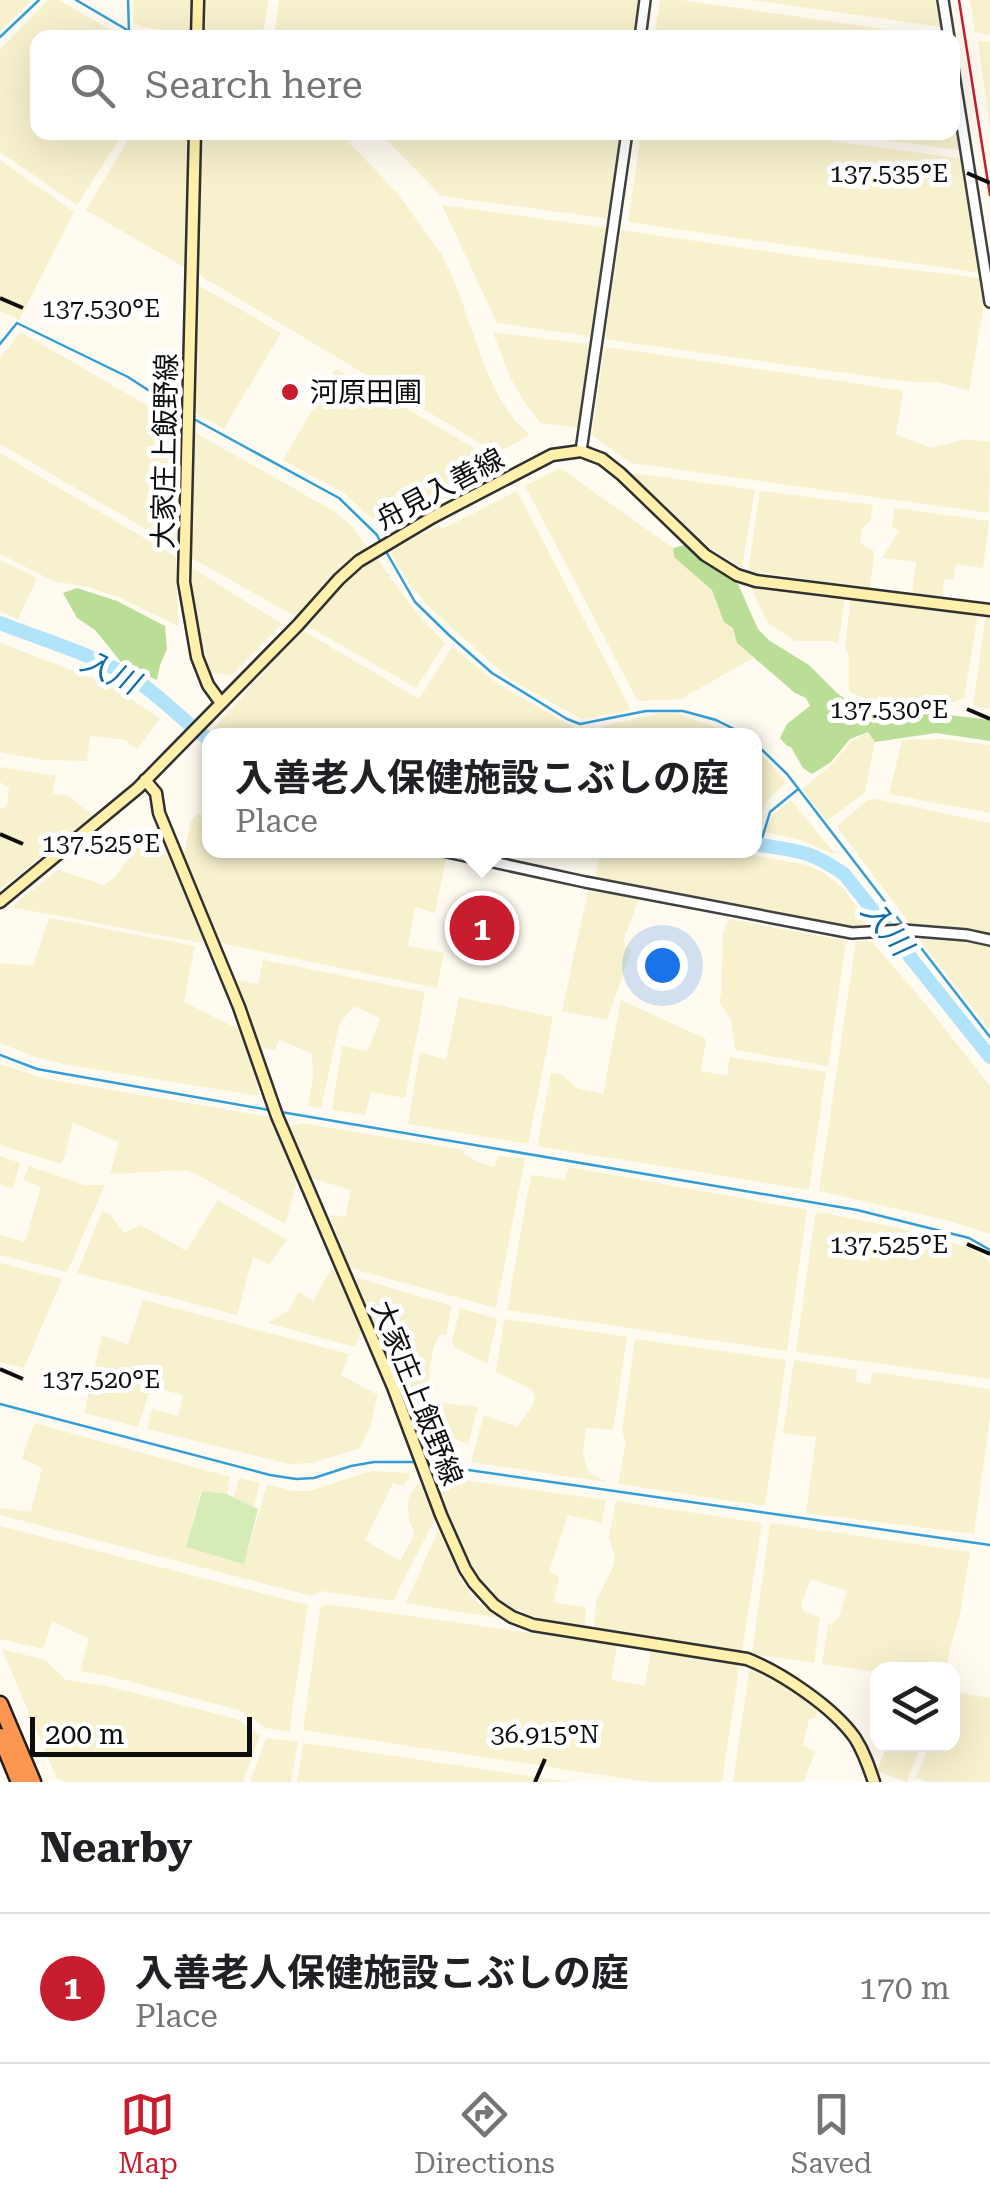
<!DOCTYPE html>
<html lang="en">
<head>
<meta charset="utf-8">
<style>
	:root { --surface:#fff; --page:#f2f2f2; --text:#202124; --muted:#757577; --line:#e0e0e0; --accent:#c81d2e }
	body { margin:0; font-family:"Roboto Serif","Noto Sans JP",serif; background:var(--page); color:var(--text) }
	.controls { position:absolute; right:30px; bottom:30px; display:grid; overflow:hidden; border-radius:20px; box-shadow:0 10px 40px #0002 }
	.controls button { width:90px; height:90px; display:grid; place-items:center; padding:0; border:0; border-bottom:2px solid var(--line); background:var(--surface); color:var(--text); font:50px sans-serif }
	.scale { position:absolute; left:30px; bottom:25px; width:222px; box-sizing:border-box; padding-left:10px; border:5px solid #0e0e0e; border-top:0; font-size:28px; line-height:35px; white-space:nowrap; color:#0e0e0e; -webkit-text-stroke:8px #fff; paint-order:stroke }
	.you { position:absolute; left:662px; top:965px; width:35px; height:35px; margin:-25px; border:8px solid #fff; border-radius:50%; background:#1a73e8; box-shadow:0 0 0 15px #1a73e833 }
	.badge { display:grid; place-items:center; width:65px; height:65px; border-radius:50%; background:var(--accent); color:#fff; font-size:32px; font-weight:700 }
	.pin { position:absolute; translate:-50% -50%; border:5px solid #fff; box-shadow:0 2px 10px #0006 }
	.popup { position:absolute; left:202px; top:728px; width:560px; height:130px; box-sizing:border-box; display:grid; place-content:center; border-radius:20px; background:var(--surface); filter:drop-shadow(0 2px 8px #0005); font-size:32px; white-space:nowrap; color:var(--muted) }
	.popup b { font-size:38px; color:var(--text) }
	.popup::after { content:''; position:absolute; left:50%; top:100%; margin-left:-20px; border:20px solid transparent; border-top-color:var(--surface) }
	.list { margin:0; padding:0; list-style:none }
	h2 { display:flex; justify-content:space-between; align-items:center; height:130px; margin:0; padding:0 40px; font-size:42px }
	h2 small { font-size:32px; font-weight:400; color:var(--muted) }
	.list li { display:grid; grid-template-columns:65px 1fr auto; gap:30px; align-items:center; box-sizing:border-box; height:150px; padding:0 40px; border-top:2px solid var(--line) }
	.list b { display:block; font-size:38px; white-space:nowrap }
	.list p { margin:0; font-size:32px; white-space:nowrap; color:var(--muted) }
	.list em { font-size:32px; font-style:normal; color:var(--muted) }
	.icon { flex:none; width:55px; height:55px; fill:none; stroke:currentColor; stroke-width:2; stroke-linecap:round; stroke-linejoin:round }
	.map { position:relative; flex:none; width:990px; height:1782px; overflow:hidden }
	.search { position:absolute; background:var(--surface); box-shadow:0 10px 40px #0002; left:30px; right:30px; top:30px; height:110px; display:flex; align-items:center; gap:25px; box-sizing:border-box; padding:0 35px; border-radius:20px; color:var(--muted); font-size:38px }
	.sheet { height:280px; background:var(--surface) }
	nav { display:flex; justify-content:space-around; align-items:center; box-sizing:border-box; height:140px; border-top:2px solid var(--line); background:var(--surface); font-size:28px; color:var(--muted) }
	nav a { display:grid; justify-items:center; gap:5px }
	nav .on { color:var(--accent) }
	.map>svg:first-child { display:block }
</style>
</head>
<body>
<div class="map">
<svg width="990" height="1782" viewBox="0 0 990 1782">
	<rect width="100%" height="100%" fill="#fffbf0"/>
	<!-- farmland -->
	<path fill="#f7f1ce" d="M 0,0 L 32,0 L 0,31 Z
		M 48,0 L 59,0 L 123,37 L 38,38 L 38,132 L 123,133 L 77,205 L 0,152 L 0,49 Z
		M 133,0 L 195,0 L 195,37 L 140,26 L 134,23 Z
		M 204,0 L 269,0 L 262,37 L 202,37 Z
		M 279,0 L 641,0 L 636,37 L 274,38 Z
		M 660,0 L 682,0 L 945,38 L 654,38 Z
		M 751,0 L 938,0 L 942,27 Z
		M 970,0 L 990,0 L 990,35 L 975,32 Z
		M 978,41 L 990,42 L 990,128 Z
		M 953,89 L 961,147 L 958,150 L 833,133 L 952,132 Z
		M 132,133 L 171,133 L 191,144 L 189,270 L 86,210 Z
		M 201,133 L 340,133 L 398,194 L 442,255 L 456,285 L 485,368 L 500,399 L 516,422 L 530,435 L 497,453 L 204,278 L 198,272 Z
		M 380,133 L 624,133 L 610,219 L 441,196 Z
		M 641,133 L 772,133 L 965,159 L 981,273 L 628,222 Z
		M 0,160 L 74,212 L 19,320 L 0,311 Z
		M 442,205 L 609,228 L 595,337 L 497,323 Z
		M 621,230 L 825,260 L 982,278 L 984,305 L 969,391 L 938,382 L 911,382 L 609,340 L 605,336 Z
		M 198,285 L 281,333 L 224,428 L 195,413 Z
		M 21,332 L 184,427 L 180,549 L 0,444 L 0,358 Z
		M 493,332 L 592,345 L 579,428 L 541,423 L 526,405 L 510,377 Z
		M 608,347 L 900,390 L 903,392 L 896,434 L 931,448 L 967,439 L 990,442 L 989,513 L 631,463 L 592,435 L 604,351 Z
		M 336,369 L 391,399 L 494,460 L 382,523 L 377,523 L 344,493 L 283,460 Z
		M 194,432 L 332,510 L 353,527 L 368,548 L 356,555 L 296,617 L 190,557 Z
		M 0,453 L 173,555 L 176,558 L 178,626 L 119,597 L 87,587 L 53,581 L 0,554 Z
		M 560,468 L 673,548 L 675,557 L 712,590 L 733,628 L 737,643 L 753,658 L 681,699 L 640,701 L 636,698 L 525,486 Z
		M 634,473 L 755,490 L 742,568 L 710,548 L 632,475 Z
		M 517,491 L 631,710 L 582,719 L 511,680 L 431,609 L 411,586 L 389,550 L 436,527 L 444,528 Z
		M 760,491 L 873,505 L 870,521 L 862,529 L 860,543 L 874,551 L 870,588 L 748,571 Z
		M 895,508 L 989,521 L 983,568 L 956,564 L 953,580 L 944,579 L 942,597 L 912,593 L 916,562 L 882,558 L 899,531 L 892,527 Z
		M 376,557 L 417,614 L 445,643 L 416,688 L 306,625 L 337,589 Z
		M 0,560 L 37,578 L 18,619 L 0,611 Z
		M 192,568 L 282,624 L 232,675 L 211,673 L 198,630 L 192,591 Z
		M 749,583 L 845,597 L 838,645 L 832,641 L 795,641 L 767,622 Z
		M 851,597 L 978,613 L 964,698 L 955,702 L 873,703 L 849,691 L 849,655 L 845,648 Z
		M 986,614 L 990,615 L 990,709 L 973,706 Z
		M 302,630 L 419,699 L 452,647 L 498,684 L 580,731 L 595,730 L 611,724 L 662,713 L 679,714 L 737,735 L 227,736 L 214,728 Z
		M 0,643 L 111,685 L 160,719 L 137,749 L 125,740 L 90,736 L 87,761 L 45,760 L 0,752 Z
		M 869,732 L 875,742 L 865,792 L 827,821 L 802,789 L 829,767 L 851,742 Z
		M 944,739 L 990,745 L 990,813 L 889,794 L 902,740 Z
		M 755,748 L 785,780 L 784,785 L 768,799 L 755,824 Z
		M 0,767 L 56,776 L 53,793 L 69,796 L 93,816 L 0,889 L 0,809 L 7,807 L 9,788 L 0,782 Z
		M 876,799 L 990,823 L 990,934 L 969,929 L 909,923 L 837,826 L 868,800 Z
		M 791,800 L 836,855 L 801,840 L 765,832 L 771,817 Z
		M 198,814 L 209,815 L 210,850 L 292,851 L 310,856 L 312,851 L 411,850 L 446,858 L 435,913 L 415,907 L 408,946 L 444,953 L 437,988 L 221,943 L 184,855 L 191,820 Z
		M 152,829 L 167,845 L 207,944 L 11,907 L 58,870 L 104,885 L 113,879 Z
		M 601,850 L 730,851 L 807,865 L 822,872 L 843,888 L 858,909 L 867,926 L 838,926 L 595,878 Z
		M 588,891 L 639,898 L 623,942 L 631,951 L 607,1020 L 562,1011 Z
		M 49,918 L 195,946 L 184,1002 L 240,1030 L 258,1086 L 257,1096 L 63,1064 L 35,1057 L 0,1043 L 0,963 L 33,966 Z
		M 729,919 L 846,941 L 828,1066 L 735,1050 L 731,1020 L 719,1001 L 721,994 L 723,932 Z
		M 919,939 L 963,941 L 990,947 L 990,1030 Z
		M 856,941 L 872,942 L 923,1001 L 990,1086 L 990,1234 L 950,1221 L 819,1191 Z
		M 263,960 L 425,992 L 405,1098 L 371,1092 L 365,1115 L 332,1110 L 342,1046 L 368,1051 L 380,1018 L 354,1006 L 339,1025 L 321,1108 L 308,1106 L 313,1077 L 312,1053 L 279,1040 L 275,1050 L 259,1047 L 234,980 L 258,984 Z
		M 459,997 L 553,1017 L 528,1144 L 408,1124 L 420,1052 L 446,1060 Z
		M 621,1000 L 706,1039 L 701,1071 L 727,1076 L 730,1057 L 826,1072 L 809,1190 L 537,1146 L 551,1073 L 561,1074 L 577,1088 L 603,1094 Z
		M 0,1064 L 46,1079 L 271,1117 L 298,1179 L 285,1224 L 196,1174 L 185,1170 L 110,1174 L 119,1142 L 73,1123 L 64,1159 L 61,1164 L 0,1145 Z
		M 301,1123 L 464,1150 L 464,1154 L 479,1163 L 494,1167 L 498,1156 L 525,1159 L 496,1308 L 350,1268 L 329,1215 L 345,1217 L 351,1190 L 311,1178 L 290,1127 Z
		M 0,1156 L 20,1163 L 13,1189 L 0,1184 Z
		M 29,1166 L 85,1185 L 105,1185 L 67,1272 L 0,1255 L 0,1235 L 25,1242 L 41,1187 L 23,1180 Z
		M 569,1167 L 807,1210 L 787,1351 L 507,1310 L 531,1175 L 565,1180 Z
		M 218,1200 L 287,1240 L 269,1265 L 253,1257 L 237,1315 L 77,1273 L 102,1211 L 110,1214 L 124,1233 L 141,1225 L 186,1251 Z
		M 820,1212 L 898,1228 L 969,1248 L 981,1254 L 990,1262 L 990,1379 L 796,1352 L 815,1215 Z
		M 0,1263 L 62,1279 L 24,1368 L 0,1362 Z
		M 331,1269 L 340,1274 L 362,1330 L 355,1347 L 268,1323 L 289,1310 L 299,1291 L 313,1301 Z
		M 358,1278 L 452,1306 L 446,1335 L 440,1335 L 435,1343 L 430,1364 L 428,1396 L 400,1394 L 355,1281 Z
		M 143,1300 L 349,1354 L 341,1375 L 378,1395 L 370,1427 L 360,1448 L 312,1463 L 289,1464 L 147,1429 L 152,1409 L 178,1416 L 183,1395 L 151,1387 L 138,1427 L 84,1413 L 102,1335 L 128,1345 Z
		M 460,1308 L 497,1319 L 487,1364 L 454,1347 L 452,1342 Z
		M 504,1319 L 627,1337 L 613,1430 L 586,1428 L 583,1452 L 586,1466 L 591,1474 L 607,1482 L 471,1462 L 484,1415 L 517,1427 L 532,1407 L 535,1397 L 531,1389 L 496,1372 Z
		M 635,1339 L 786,1360 L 765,1506 L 618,1484 L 626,1442 L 622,1431 Z
		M 794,1360 L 857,1370 L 856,1382 L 870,1384 L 873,1372 L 990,1389 L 990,1416 L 974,1534 L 806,1513 L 816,1437 L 783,1433 Z
		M 402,1398 L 478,1407 L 468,1444 L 452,1438 L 446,1457 L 423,1453 Z
		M 34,1423 L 230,1477 L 227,1494 L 201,1491 L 186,1547 L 244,1563 L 267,1484 L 293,1491 L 309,1491 L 371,1471 L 409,1473 L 409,1478 L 403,1486 L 393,1483 L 365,1540 L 400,1561 L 415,1533 L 409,1521 L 408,1503 L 410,1494 L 420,1482 L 435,1519 L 393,1601 L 320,1591 L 312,1596 L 0,1515 L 0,1508 L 31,1512 L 42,1468 L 22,1458 Z
		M 434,1476 L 606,1500 L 602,1523 L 568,1515 L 549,1572 L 559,1576 L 554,1602 L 586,1607 L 584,1627 L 543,1620 L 499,1601 L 478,1578 L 461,1544 Z
		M 239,1478 L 260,1483 L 254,1507 L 234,1497 Z
		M 616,1501 L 762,1523 L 742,1651 L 593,1629 L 597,1599 L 614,1565 L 615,1557 L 609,1537 Z
		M 770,1523 L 970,1552 L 961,1609 L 945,1669 L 878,1670 L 877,1672 L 822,1664 L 828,1625 L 838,1619 L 847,1591 L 811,1579 L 801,1605 L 803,1611 L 820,1618 L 814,1663 L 752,1654 Z
		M 0,1526 L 308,1605 L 289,1732 L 266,1728 L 239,1710 L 108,1676 L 80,1671 L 89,1639 L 52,1621 L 43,1649 L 0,1639 Z
		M 440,1526 L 460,1578 L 477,1602 L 500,1618 L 406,1603 Z
		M 326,1604 L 617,1645 L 611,1680 L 645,1686 L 651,1651 L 736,1663 L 739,1668 L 722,1782 L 649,1782 L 303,1730 L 320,1609 Z
		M 2,1649 L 45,1660 L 66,1680 L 107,1686 L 237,1719 L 260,1735 L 243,1782 L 69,1782 L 57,1779 Z
		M 753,1668 L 781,1682 L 818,1711 L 815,1718 L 809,1719 L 803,1745 L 815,1752 L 804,1782 L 733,1782 L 749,1672 Z
		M 953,1692 L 990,1698 L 990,1782 L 928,1782 L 916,1778 L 929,1745 L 952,1744 Z
		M 266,1738 L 298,1742 L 291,1782 L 250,1782 Z
		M 303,1743 L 572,1782 L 297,1782 Z
		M 887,1745 L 921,1745 L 907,1782 L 877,1771 Z"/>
	<!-- green -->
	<path fill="#d5ecb6" d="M 202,1491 L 227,1494 L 258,1509 L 244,1564 L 186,1547 Z"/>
	<!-- forest -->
	<path fill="#bade95" d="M 684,545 L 738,584 L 758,629 L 770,641 L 809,665 L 837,693 L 860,710 L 872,715 L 941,714 L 990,720 L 990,741 L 936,733 L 875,742 L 868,732 L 850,739 L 831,762 L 812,774 L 803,768 L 791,747 L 787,746 L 780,738 L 787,724 L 810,706 L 806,698 L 795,693 L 737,643 L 733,628 L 724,622 L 712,590 L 674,557 L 673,548 Z
		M 77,588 L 117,601 L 165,626 L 167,649 L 160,665 L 157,680 L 121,662 L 95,630 L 77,618 L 63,593 Z"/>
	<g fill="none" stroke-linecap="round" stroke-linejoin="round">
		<!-- stream -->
		<path stroke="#339ed6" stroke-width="2.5" d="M 76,0 L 129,31 L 128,0
			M 0,37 L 39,0
			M 0,344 L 17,323 L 128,377 L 185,414
			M 192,418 L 339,498 L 377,535 L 380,541
			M 384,548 L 415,602 L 450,636 L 492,673 L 567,719 L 580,724 L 646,711 L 683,711 L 716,720 L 748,736
			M 754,742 L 787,774 L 903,925
			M 760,845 L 770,812 L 797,790
			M 911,935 L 990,1037
			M 0,1055 L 37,1069 L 269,1110
			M 281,1112 L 857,1210 L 969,1238 L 990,1250
			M 0,1404 L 270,1475 L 296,1479 L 314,1478 L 351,1466 L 374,1462 L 415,1462
			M 427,1464 L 990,1545"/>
		<!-- river -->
		<path stroke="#b1e3fa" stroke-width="14" d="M 0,623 C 45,641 96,655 137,681 C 163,698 183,722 210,740
			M 754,844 C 796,851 808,849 844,874 L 990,1057"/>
		<defs>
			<path id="tertiary" d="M 943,0 L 949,38
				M 640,38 L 645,0
				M 952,62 L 990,302
				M 581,451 L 627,132
				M 438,850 L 585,882 L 852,933 L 904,930 L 967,935 L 990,940"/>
			<path id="secondary" d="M 197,38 L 198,0
				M 195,132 L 184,582 L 197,657 L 208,685 L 221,703
				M 145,780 L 156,793 L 159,813 L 239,1007 L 277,1116 L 393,1387 L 441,1515 L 465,1569 L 474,1583 L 494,1605 L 512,1617 L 533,1625 L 747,1659 C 782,1673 833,1707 855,1738 C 864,1752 869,1767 874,1782
				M 0,902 L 138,788 L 298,625 L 339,579 L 359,561 L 433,517 L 552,455 L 581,451 L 602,459 L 621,474 L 705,555 L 737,575 L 756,581 L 990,610"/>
			<path id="motorway" d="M 0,1704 L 33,1782
				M 0,1736 L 19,1782"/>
		</defs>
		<!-- tertiary casing -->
		<use href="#tertiary" stroke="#414141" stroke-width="14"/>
		<!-- secondary casing -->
		<use href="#secondary" stroke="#303030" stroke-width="15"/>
		<!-- motorway casing -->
		<use href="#motorway" stroke="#1f1f1f" stroke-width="19"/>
		<!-- tertiary -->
		<use href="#tertiary" stroke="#fff" stroke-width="9"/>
		<!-- secondary -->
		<use href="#secondary" stroke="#fff1ab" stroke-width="10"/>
		<!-- motorway -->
		<use href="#motorway" stroke="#fd9650" stroke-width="14"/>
		<!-- rail -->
		<path stroke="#c81d2e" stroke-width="2.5" d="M 959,0 L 990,195"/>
	</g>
	<!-- ticks -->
	<path fill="none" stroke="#0e0e0e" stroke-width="4" d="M 967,173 L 990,183M 0,298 L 23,308M 967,709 L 990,719M 0,834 L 23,844M 967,1244 L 990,1254M 0,1369 L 23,1379M 535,1782 L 545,1759"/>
	<!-- markers -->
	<circle fill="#c81d2e" stroke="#fff" stroke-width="4" cx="290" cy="392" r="10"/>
	<g text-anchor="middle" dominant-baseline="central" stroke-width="10" stroke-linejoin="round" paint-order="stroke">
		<!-- poi labels -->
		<g font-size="28" fill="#0e0e0e" stroke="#fff" text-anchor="start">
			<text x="310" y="392">河原田圃</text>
		</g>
		<!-- street labels -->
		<g font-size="28" fill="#0e0e0e" stroke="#fff">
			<text transform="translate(165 451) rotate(-89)">大家庄上飯野線</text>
			<text transform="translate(440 489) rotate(-28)">舟見入善線</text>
			<text transform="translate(417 1393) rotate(68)">大家庄上飯野線</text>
		</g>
		<!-- water labels -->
		<g font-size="30" font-style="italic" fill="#0f6ea9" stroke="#fff">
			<text transform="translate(110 672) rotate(26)">入川</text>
			<text transform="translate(887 928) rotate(51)">入川</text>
		</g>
	</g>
	<g font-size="25" text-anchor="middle" fill="#0e0e0e" stroke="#fff" stroke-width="10" stroke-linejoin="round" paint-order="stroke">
		<text x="889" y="182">137.535°E</text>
		<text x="101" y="317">137.530°E</text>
		<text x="889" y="718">137.530°E</text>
		<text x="101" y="852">137.525°E</text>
		<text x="889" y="1253">137.525°E</text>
		<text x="101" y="1388">137.520°E</text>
		<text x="545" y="1743">36.915°N</text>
	</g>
</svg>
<div class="controls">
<button><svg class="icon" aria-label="layers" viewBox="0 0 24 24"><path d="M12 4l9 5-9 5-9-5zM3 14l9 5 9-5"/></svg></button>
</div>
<div class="scale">200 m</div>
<div class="you"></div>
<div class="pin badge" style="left:482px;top:928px">1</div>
<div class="popup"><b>入善老人保健施設こぶしの庭</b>Place</div>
<div class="search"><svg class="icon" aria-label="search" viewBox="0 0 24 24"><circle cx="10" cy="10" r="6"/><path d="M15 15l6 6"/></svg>Search here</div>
</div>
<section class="sheet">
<h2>Nearby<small></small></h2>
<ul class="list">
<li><span class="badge">1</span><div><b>入善老人保健施設こぶしの庭</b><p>Place</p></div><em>170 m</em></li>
</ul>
</section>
<nav>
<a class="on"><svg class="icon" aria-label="map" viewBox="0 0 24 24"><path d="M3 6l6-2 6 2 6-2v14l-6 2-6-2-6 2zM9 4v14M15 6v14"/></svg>Map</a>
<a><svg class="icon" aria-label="directions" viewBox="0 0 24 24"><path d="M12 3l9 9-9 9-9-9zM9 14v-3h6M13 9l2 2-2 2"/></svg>Directions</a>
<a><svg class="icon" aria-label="saved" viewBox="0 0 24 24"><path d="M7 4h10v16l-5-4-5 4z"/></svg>Saved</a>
</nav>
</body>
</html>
